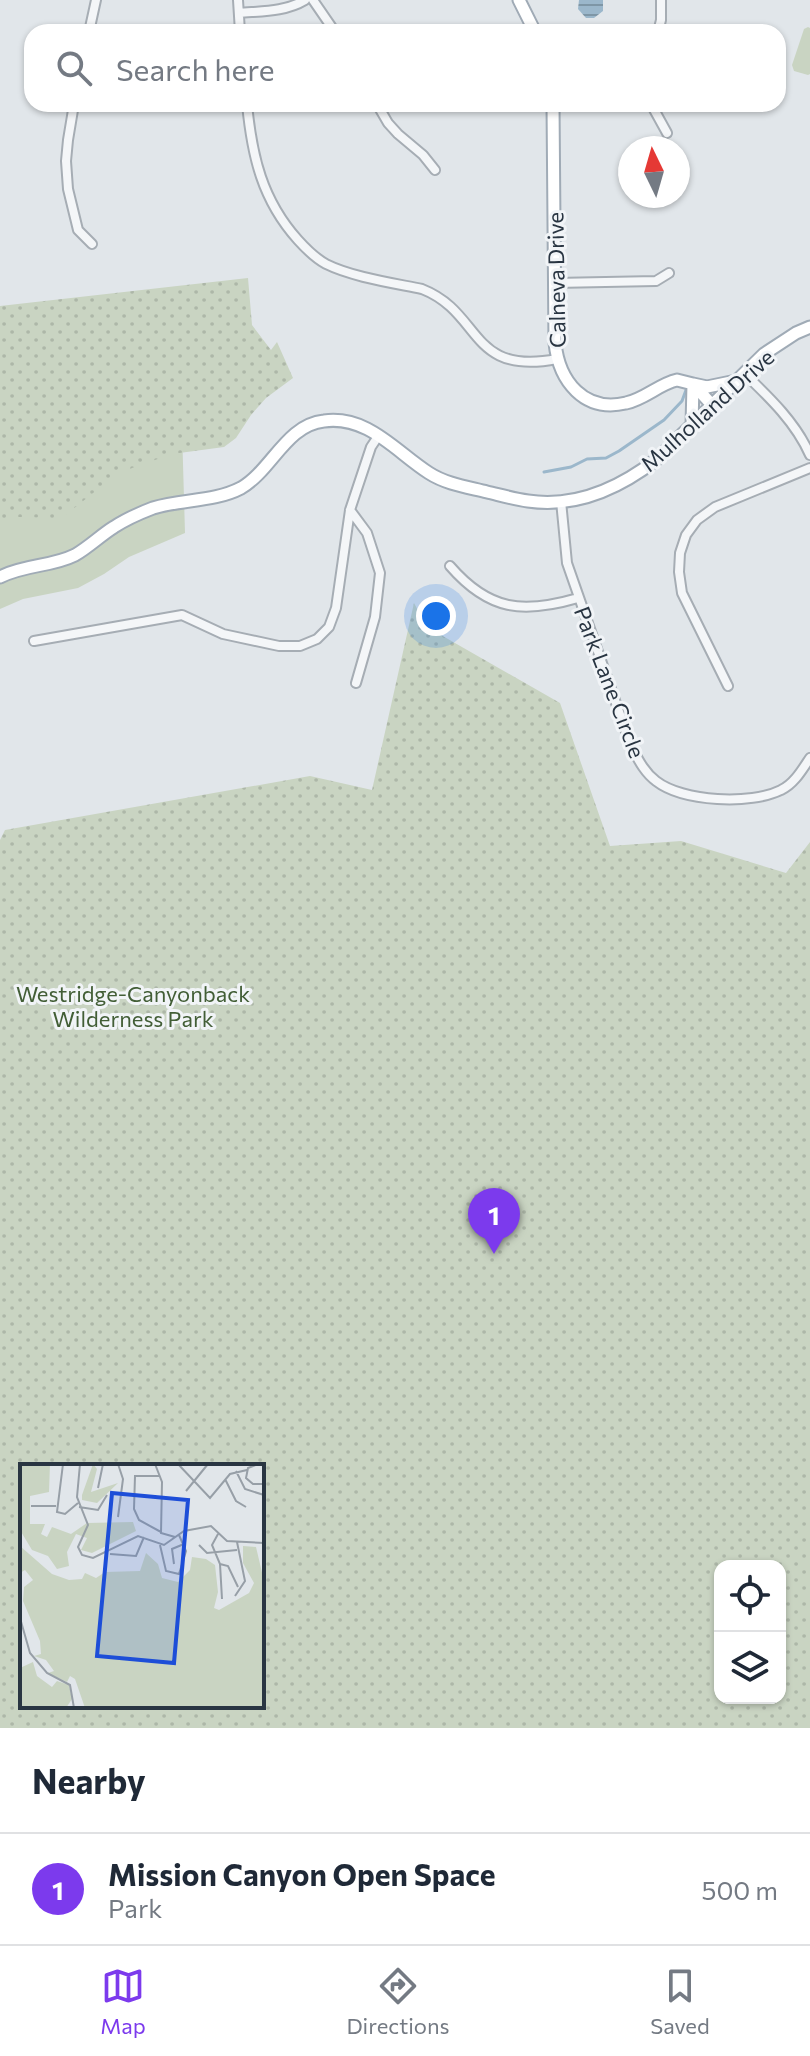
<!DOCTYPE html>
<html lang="en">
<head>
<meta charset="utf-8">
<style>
	:root { --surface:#fff; --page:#f2f2f3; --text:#1f2937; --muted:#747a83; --line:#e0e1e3; --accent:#7c3aed }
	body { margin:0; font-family:Commissioner,sans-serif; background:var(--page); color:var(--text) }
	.controls { position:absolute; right:24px; bottom:24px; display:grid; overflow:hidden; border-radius:16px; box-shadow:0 2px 6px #0004 }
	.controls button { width:72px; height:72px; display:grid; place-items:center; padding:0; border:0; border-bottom:2px solid var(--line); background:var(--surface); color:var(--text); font:40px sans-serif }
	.compass { position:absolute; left:618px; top:136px; width:72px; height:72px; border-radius:50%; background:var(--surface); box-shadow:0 2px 6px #0004; rotate:355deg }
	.you { position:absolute; left:436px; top:616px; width:28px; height:28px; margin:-20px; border:6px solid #fff; border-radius:50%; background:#1a73e8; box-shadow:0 0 0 12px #1a73e833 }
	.badge { display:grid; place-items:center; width:52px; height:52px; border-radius:50%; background:var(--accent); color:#fff; font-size:26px; font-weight:700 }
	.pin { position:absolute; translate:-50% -66px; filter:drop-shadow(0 2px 4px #0008) }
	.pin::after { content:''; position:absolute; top:42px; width:28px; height:24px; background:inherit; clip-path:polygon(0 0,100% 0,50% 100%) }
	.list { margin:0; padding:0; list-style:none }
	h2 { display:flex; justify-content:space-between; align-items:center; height:104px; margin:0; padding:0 32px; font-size:34px }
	h2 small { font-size:26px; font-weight:400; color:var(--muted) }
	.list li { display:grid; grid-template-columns:52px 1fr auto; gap:24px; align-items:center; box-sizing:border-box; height:112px; padding:0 32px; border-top:2px solid var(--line) }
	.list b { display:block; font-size:30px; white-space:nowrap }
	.list p { margin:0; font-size:26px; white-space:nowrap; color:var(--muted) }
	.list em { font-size:26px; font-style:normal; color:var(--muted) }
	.icon { flex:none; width:44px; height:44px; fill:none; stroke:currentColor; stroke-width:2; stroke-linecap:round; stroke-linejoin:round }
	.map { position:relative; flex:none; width:810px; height:1728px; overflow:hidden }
	.search { position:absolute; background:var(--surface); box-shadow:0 2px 6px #0004; left:24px; right:24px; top:24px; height:88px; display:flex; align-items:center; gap:20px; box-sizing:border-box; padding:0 28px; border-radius:24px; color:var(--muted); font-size:30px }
	.sheet { height:216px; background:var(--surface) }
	nav { display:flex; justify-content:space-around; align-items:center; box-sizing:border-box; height:112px; border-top:2px solid var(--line); background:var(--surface); font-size:22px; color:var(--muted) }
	nav a { display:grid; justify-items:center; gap:4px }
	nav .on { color:var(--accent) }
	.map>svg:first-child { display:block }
</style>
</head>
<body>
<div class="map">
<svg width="810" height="1728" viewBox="0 0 810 1728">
	<defs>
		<pattern id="park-dots" width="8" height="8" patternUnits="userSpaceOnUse" patternTransform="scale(2)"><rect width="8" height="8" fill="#c9d4c2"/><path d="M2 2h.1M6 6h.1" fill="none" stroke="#adb7a8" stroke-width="1.8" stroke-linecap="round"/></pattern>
		<pattern id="water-rules" width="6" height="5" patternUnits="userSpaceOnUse" patternTransform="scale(2)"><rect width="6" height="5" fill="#9bb7cb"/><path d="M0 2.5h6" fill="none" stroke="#7e96a6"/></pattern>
	</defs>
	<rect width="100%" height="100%" fill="#e1e6ea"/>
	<!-- grass -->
	<path fill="#c9d4c2" d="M 808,27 L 810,28 L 810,74 L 808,75 L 794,71 L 792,65 L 804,29 Z
		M 178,289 L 185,533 L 129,557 L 104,574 L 78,588 L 23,599 L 0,609 L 0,307 Z"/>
	<!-- park -->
	<path fill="url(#park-dots)" fill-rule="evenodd" d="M 248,278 L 252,325 L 271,350 L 277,342 L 293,378 L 266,398 L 251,415 L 236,438 L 224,447 L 172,454 L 132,468 L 107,482 L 63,517 L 54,518 L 19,517 L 0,521 L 0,306 Z
		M 414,603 L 427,627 L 560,703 L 610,846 L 681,841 L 786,873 L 810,842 L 810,1728 L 0,1728 L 0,840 L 5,830 L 310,776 L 372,790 ZM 22,1466 L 262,1466 L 262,1706 L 22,1706 ZM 720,1566 L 780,1566 L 780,1698 L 720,1698 Z"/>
	<!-- water -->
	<path fill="url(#water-rules)" d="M 579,0 L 603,0 L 603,11 L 594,18 L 586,18 L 578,9 Z"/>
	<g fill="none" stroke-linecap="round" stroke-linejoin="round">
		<!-- stream -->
		<path stroke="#9bb7cb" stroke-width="3" d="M 544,472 L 571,467 L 587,459 L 606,458 L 619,451 L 664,420 L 682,401 L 686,390"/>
		<defs>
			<path id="minor" d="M 238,0 L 240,32
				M 313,0 L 335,32
				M 239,13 C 261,11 285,12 305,0
				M 89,32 L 96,0
				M 658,32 L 661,20 L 661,0
				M 74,104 L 68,140 L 66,161 L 68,189 L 78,230 L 92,244
				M 247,104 C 252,156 262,200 298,240 C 307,250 315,258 326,264 C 352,277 393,283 422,289 C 483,313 468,376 557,359
				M 377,104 L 388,123 L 398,134 L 423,155 L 435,170
				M 651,104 L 667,133
				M 555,283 L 656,281 L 669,273
				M 745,374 C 770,398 796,423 810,455
				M 561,501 L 567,563 L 631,746 C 638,759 644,772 656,781 C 683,802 751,805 781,790 C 794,784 802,770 810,758
				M 350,510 L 367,533 L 380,573 L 375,617 L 356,683
				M 450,566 C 489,611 523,614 578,598
				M 34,641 L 182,615 L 223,634 L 279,646 L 300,646 L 317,639 L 329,627 L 336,608 L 350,510 L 371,447 L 379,435
				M 728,686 L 682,593 L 679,572 L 680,553 L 686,535 L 697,520 L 715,507 L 810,468"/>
			<path id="major" d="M 519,0 L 535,32
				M 553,104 L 555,343 C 559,381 584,413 626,403 C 645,399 659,384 677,380 L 693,384 L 712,405
				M 692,425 L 693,384 L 707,387 L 736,381
				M 0,577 C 26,564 51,567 75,555 C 89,547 101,535 114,527 C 126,519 140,513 153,508 C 182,499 214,502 241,488 C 272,470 286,425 324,421 C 368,415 396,452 429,473 C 446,484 467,487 487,492 C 500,495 514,499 528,501 C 576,508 620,488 657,459 L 764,354 L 796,333 L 810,327"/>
		</defs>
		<!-- minor casing -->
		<use href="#minor" stroke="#a6adb4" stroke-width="12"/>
		<!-- major casing -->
		<use href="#major" stroke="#a0abb6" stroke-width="15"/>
		<!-- minor -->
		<use href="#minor" stroke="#f4f6f8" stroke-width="8"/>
		<!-- major -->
		<use href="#major" stroke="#fff" stroke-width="11"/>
	</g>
	<g text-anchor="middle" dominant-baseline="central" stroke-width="6" stroke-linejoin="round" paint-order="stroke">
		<!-- street labels -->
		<g font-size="22" fill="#293542" stroke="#f1f4f7">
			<text transform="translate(556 280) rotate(-91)">Calneva Drive</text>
			<text transform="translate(707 410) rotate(-42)">Mulholland Drive</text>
			<text transform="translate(610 682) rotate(69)">Park Lane Circle</text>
		</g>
		<!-- park labels -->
		<g font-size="22" fill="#425e36" stroke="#f1f4f7">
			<text x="133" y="993">Westridge-Canyonback<tspan x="133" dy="25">Wilderness Park</tspan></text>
		</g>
	</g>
	<!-- overview -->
	<g transform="translate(20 1464)">
		<rect width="244" height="244" fill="#e1e6ea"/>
		<path d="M 73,0 L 77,5 L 71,28 L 98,19 L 77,39 L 62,36 L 62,31 Z" fill="#c9d4c2"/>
		<path d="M 0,0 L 30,0 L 29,28 L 10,32 L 10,60 L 25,60 L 21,70 L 27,73 L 32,63 L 51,70 L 67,59 L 113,58 L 116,67 L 72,89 L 61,86 L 67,74 L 56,70 L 47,88 L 49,102 L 37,105 L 28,92 L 12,86 L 0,66 ZM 0,82 L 32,110 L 49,116 L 62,115 L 65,109 L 76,114 L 85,108 L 120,107 L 126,89 L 138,100 L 142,114 L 158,118 L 170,106 L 172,93 L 186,95 L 195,101 L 198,128 L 194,144 L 199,146 L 229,129 L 234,119 L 223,99 L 223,82 L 236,83 L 244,117 L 244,244 L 65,244 L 55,215 L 50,212 L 47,218 L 28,209 L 34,207 L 26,196 L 14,192 L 21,190 L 20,177 L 3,137 L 4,123 L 13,116 L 5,106 L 0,109 ZM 13,198 L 17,212 L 32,223 L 37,217 L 49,221 L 52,235 L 46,244 L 0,244 L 0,204 Z" fill="#c9d4c2"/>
		<path fill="none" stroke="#979fa7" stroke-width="2" d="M 43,0 L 37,48 L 45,50 L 58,39M 60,0 L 57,33 L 68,61 L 58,83 L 62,91 L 73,94 L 118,72 L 144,81 L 164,67 L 191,62 L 207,77 L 244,79M 135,0 L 142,18 L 141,69 L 155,73M 158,0 L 190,34 L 210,10 L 227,6M 238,0 L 228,4 L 226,14 L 233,20 L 244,20M 216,7 L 225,25 L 244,31M 140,12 L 115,12 L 114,45 L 119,56 L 141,68M 205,15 L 216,37 L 226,43M 78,24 L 83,0M 166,27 L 188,0M 11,42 L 36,42M 59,43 L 78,46 L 87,31M 98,53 L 103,15 L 98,0M 198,70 L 192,81 L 200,100 L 202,135M 140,81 L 146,107 L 159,110 L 166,87 L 159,71M 179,81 L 187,89 L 217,86M 90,90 L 116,92 L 124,73M 154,100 L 152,85 L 164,80M 200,100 L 208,102 L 218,123M 215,132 L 225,117 L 217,78M 0,154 L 10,189 L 27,209 L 50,221 L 54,244"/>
		<path fill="#1d4ed8" fill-opacity="0.15" stroke="#1d4ed8" stroke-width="4" d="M 92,29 L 168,36 L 154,199 L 77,192 Z"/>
		<rect width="244" height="244" fill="none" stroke="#293542" stroke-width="4"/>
	</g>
</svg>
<div class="controls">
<button><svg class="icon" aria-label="locate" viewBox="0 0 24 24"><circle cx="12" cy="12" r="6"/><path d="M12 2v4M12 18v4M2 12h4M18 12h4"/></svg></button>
<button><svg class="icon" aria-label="layers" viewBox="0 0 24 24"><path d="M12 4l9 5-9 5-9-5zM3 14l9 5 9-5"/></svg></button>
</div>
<svg class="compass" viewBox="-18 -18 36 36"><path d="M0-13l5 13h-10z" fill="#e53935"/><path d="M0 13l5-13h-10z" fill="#747a83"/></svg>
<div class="you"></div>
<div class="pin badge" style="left:494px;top:1254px">1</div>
<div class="search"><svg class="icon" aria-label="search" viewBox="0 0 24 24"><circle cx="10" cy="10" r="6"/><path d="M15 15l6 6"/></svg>Search here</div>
</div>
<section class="sheet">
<h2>Nearby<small></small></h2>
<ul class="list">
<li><span class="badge">1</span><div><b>Mission Canyon Open Space</b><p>Park</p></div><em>500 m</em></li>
</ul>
</section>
<nav>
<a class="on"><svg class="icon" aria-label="map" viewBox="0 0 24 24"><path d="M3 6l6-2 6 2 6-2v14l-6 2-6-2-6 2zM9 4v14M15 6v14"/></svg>Map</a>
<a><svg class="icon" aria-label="directions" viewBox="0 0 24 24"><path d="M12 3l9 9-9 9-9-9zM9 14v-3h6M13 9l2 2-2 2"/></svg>Directions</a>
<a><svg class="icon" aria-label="saved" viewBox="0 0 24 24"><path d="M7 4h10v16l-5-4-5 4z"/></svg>Saved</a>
</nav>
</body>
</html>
